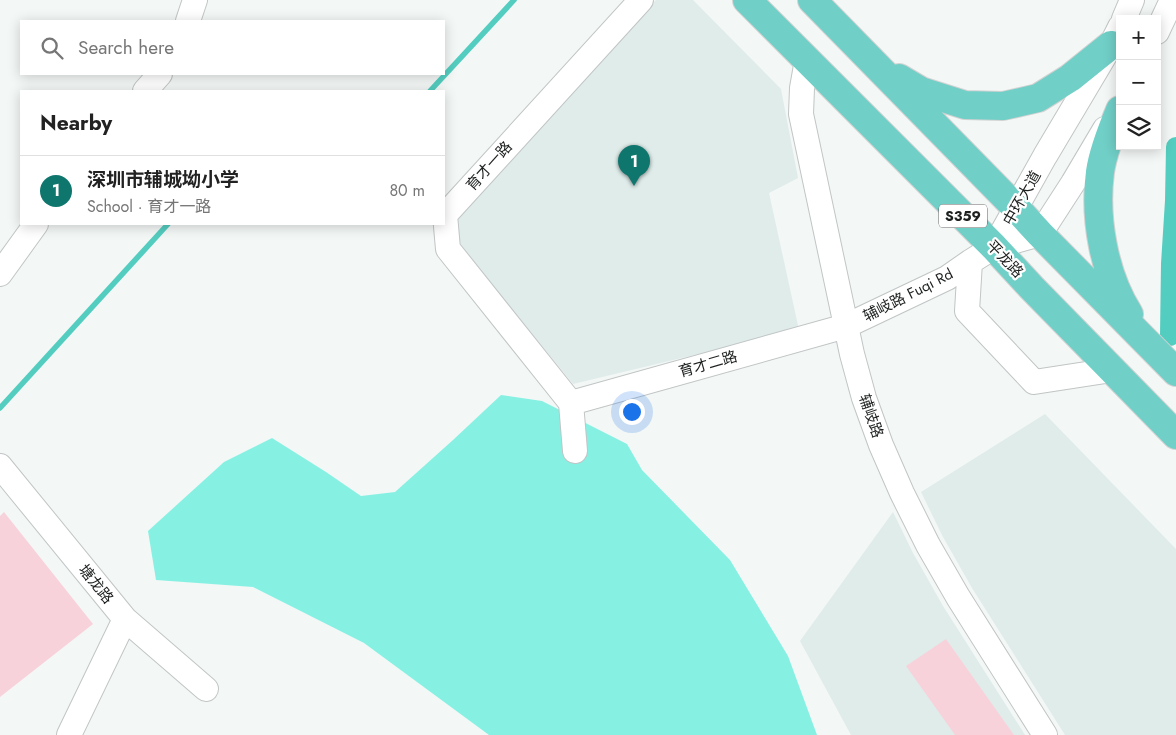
<!DOCTYPE html>
<html lang="en">
<head>
<meta charset="utf-8">
<style>
	:root { --surface:#fff; --page:#f2f2f2; --text:#222; --muted:#767676; --line:#e0e0e0; --accent:#0f766e }
	body { margin:0; font-family:Jost,"Noto Sans SC",sans-serif; background:var(--page); color:var(--text) }
	.controls { position:absolute; right:15px; top:15px; display:grid; overflow:hidden; border-radius:0px; box-shadow:0 2px 12px #0003 }
	.controls button { width:45px; height:45px; display:grid; place-items:center; padding:0; border:0; border-bottom:1px solid var(--line); background:var(--surface); color:var(--text); font:25px sans-serif }
	.you { position:absolute; left:631px; top:411px; width:18px; height:18px; margin:-12px; border:4px solid #fff; border-radius:50%; background:#1a73e8; box-shadow:0 0 0 8px #1a73e833 }
	.badge { display:grid; place-items:center; width:32px; height:32px; border-radius:50%; background:var(--accent); color:#fff; font-size:16px; font-weight:700 }
	.pin { position:absolute; translate:-50% -41px; filter:drop-shadow(0 1px 2px #0008) }
	.pin::after { content:''; position:absolute; top:26px; width:18px; height:15px; background:inherit; clip-path:polygon(0 0,100% 0,50% 100%) }
	.list { margin:0; padding:0; list-style:none }
	h2 { display:flex; justify-content:space-between; align-items:center; height:65px; margin:0; padding:0 20px; font-size:21px }
	h2 small { font-size:16px; font-weight:400; color:var(--muted) }
	.list li { display:grid; grid-template-columns:32px 1fr auto; gap:15px; align-items:center; box-sizing:border-box; height:70px; padding:0 20px; border-top:1px solid var(--line) }
	.list b { display:block; font-size:19px; white-space:nowrap }
	.list p { margin:0; font-size:16px; white-space:nowrap; color:var(--muted) }
	.list em { font-size:16px; font-style:normal; color:var(--muted) }
	.icon { flex:none; width:28px; height:28px; fill:none; stroke:currentColor; stroke-width:2; stroke-linecap:round; stroke-linejoin:round }
	.map { position:relative; flex:none; width:1176px; height:735px; overflow:hidden }
	.search { position:absolute; background:var(--surface); box-shadow:0 2px 12px #0003; left:20px; top:20px; width:425px; height:55px; display:flex; align-items:center; gap:12px; box-sizing:border-box; padding:0 18px; border-radius:0px; color:var(--muted); font-size:19px }
	.panel { position:absolute; background:var(--surface); box-shadow:0 2px 12px #0003; left:20px; top:90px; width:425px; height:135px; border-radius:0px }
	.map>svg:first-child { display:block }
</style>
</head>
<body>
<div class="map">
<svg width="1176" height="735" viewBox="0 0 1176 735">
	<rect width="100%" height="100%" fill="#f3f7f6"/>
	<!-- built -->
	<path fill="#dfecea" d="M 656,0 L 693,0 L 781,89 L 798,178 L 769,193 L 799,330 L 573,384 L 461,246 L 456,217 Z
		M 1045,414 L 1176,549 L 1176,735 L 1065,735 L 972,588 L 943,537 L 921,492 Z
		M 893,512 L 913,553 L 943,606 L 1025,735 L 851,735 L 800,641 Z"/>
	<!-- green -->
	<path fill="#86f1e3" d="M 501,395 L 542,401 L 627,444 L 642,470 L 730,560 L 788,656 L 817,735 L 489,735 L 364,643 L 253,587 L 156,580 L 148,531 L 224,462 L 272,438 L 326,472 L 361,496 L 395,492 L 453,440 Z"/>
	<g fill="none" stroke-linecap="round" stroke-linejoin="round">
		<!-- stream -->
		<path stroke="#53cdbf" stroke-width="5.5" d="M 430,91 L 514,0
			M 0,408 L 168,224"/>
		<!-- canal -->
		<path stroke="#53cdbf" stroke-width="20" d="M 1170,336 L 1171,264 L 1175,201 L 1176,147"/>
	</g>
	<!-- building -->
	<path fill="#f8d2db" d="M 4,512 L 93,624 L 0,697 L 0,516 Z
		M 946,639 L 1014,735 L 955,735 L 906,666 Z"/>
	<g fill="none" stroke-linecap="round" stroke-linejoin="round">
		<defs>
			<path id="minor" d="M 1124,19 L 1132,0
				M 188,21 L 195,0
				M 1157,32 L 1172,0
				M 807,60 L 802,88 L 801,114 L 852,354 L 864,398 L 881,445 L 902,493 L 928,545 L 958,597 L 1045,735
				M 145,91 L 160,74
				M 994,247 L 1045,156 L 1111,45 L 1120,27
				M 970,262 L 967,311 L 1034,382 L 1112,370
				M 0,274 L 36,224
				M 571,403 L 846,326 L 947,278 L 970,262 L 994,247 L 1040,234 L 1073,183 L 1105,129
				M 575,451 L 571,403 L 448,249 L 445,215 L 641,0
				M 0,466 L 125,619 L 206,689
				M 69,735 L 125,619"/>
			<path id="major" d="M 747,0 L 994,247 L 1032,288 L 1176,435
				M 812,0 L 1016,208 L 1040,234 L 1176,372
				M 899,78 L 921,91 L 965,105 L 1003,106 L 1038,98 L 1070,78 L 1111,45
				M 1120,110 C 1112,129 1103,151 1100,172 C 1094,218 1104,275 1129,314"/>
		</defs>
		<!-- minor casing -->
		<use href="#minor" stroke="#c1c5c5" stroke-width="26"/>
		<!-- major casing -->
		<use href="#major" stroke="#d2d2d2" stroke-width="30"/>
		<!-- minor -->
		<use href="#minor" stroke="#fff" stroke-width="24"/>
		<!-- major -->
		<use href="#major" stroke="#70cfc7" stroke-width="28"/>
	</g>
	<g text-anchor="middle" dominant-baseline="central" stroke-width="4.5" stroke-linejoin="round" paint-order="stroke">
		<!-- shield labels -->
		<rect fill="#fff" stroke="#626363" stroke-width="1" x="939" y="204.5" width="48" height="23" rx="4"/>
		<g font-size="14" font-weight="bold" fill="#1e2020">
			<text x="963" y="216">S359</text>
		</g>
		<!-- street labels -->
		<g font-size="15" fill="#1e2020" stroke="#fff">
			<text transform="translate(489 166) rotate(-48)">育才一路</text>
			<text transform="translate(1022 198) rotate(-60)">中环大道</text>
			<text transform="translate(1005 259) rotate(46)">平龙路</text>
			<text transform="translate(908 295) rotate(-27)">辅岐路 Fuqi Rd</text>
			<text transform="translate(708 364) rotate(-16)">育才二路</text>
			<text transform="translate(871 416) rotate(71)">辅岐路</text>
			<text transform="translate(96 584) rotate(51)">塘龙路</text>
		</g>
	</g>
</svg>
<div class="controls">
<button>+</button>
<button>−</button>
<button><svg class="icon" aria-label="layers" viewBox="0 0 24 24"><path d="M12 4l9 5-9 5-9-5zM3 14l9 5 9-5"/></svg></button>
</div>
<div class="you"></div>
<div class="pin badge" style="left:634px;top:186px">1</div>
<div class="search"><svg class="icon" aria-label="search" viewBox="0 0 24 24"><circle cx="10" cy="10" r="6"/><path d="M15 15l6 6"/></svg>Search here</div>
<section class="panel">
<h2>Nearby<small></small></h2>
<ul class="list">
<li><span class="badge">1</span><div><b>深圳市辅城坳小学</b><p>School · 育才一路</p></div><em>80 m</em></li>
</ul>
</section>
</div>
</body>
</html>
